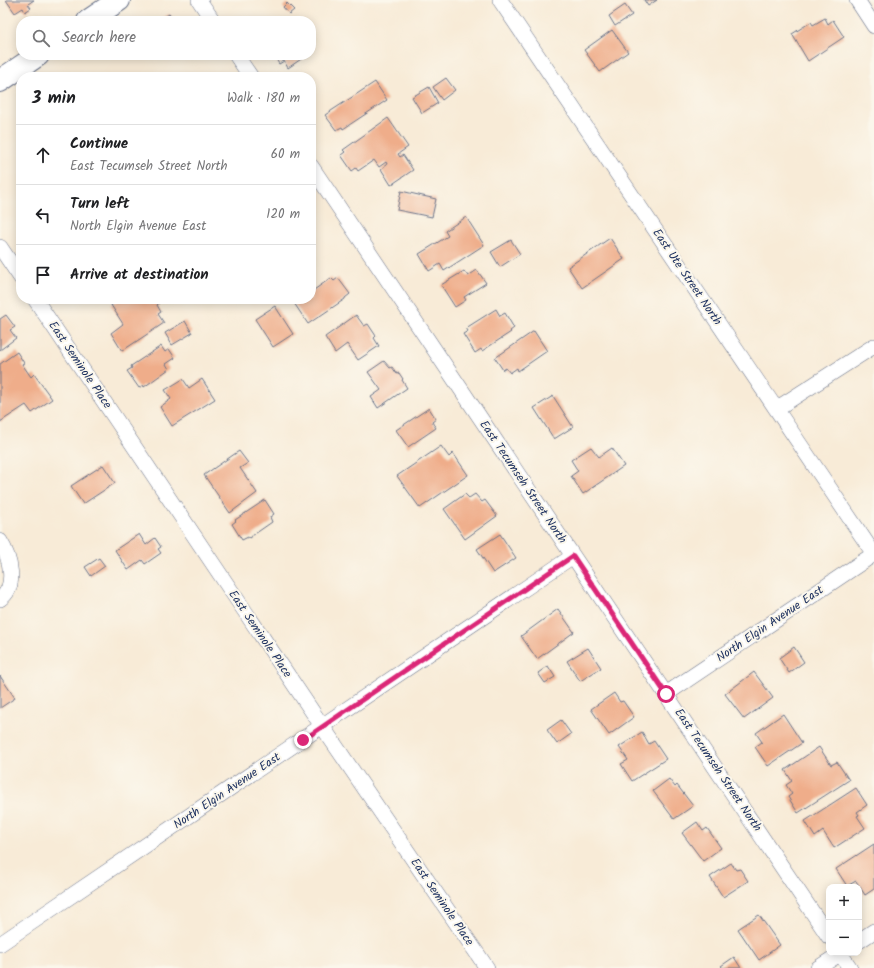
<!DOCTYPE html>
<html lang="en">
<head>
<meta charset="utf-8">
<style>
	:root { --surface:#fff; --page:#f2f2f2; --text:#202124; --muted:#757577; --line:#e0e0e0 }
	body { margin:0; font-family:Kalam,sans-serif; background:var(--page); color:var(--text) }
	.controls { position:absolute; right:12px; bottom:12px; display:grid; overflow:hidden; border-radius:8px; box-shadow:0 2px 10px #0003 }
	.controls button { width:36px; height:36px; display:grid; place-items:center; padding:0; border:0; border-bottom:1px solid var(--line); background:var(--surface); color:var(--text); font:20px sans-serif }
	.stop { position:absolute; width:12px; height:12px; margin:-9px; border:3px solid #db2777; border-radius:50%; background:#fff }
	.stop.end { background:#db2777; border-color:#fff; box-shadow:0 1px 4px #0008 }
	.list { margin:0; padding:0; list-style:none }
	h2 { display:flex; justify-content:space-between; align-items:center; height:52px; margin:0; padding:0 16px; font-size:17px }
	h2 small { font-size:13px; font-weight:400; color:var(--muted) }
	.list li { display:grid; grid-template-columns:26px 1fr auto; gap:12px; align-items:center; box-sizing:border-box; height:60px; padding:0 16px; border-top:1px solid var(--line) }
	.list b { display:block; font-size:15px; white-space:nowrap }
	.list p { margin:0; font-size:13px; white-space:nowrap; color:var(--muted) }
	.list em { font-size:13px; font-style:normal; color:var(--muted) }
	.icon { flex:none; width:22px; height:22px; fill:none; stroke:currentColor; stroke-width:2; stroke-linecap:round; stroke-linejoin:round }
	.map { position:relative; flex:none; width:874px; height:968px; overflow:hidden }
	.search { position:absolute; background:var(--surface); box-shadow:0 2px 10px #0003; left:16px; top:16px; width:300px; height:44px; display:flex; align-items:center; gap:10px; box-sizing:border-box; padding:0 14px; border-radius:16px; color:var(--muted); font-size:15px }
	.panel { position:absolute; background:var(--surface); box-shadow:0 2px 10px #0003; left:16px; top:72px; width:300px; height:232px; border-radius:16px }
	.map>svg:first-child { display:block }
</style>
</head>
<body>
<div class="map">
<svg width="874" height="968" viewBox="0 0 874 968">
	<rect width="100%" height="100%" fill="#fbf7ec"/>
	<filter id="ink" filterUnits="userSpaceOnUse"><feTurbulence type="fractalNoise" baseFrequency=".025" numOctaves="2"/><feDisplacementMap in="SourceGraphic" scale="8" xChannelSelector="R" yChannelSelector="G"/><feConvolveMatrix kernelMatrix="1 2 1 2 8 2 1 2 1" color-interpolation-filters="sRGB"/></filter>
	<filter id="wash" filterUnits="userSpaceOnUse"><feTurbulence type="fractalNoise" baseFrequency=".012" numOctaves="4" result="noise"/><feDisplacementMap in="SourceGraphic" scale="16" xChannelSelector="R" yChannelSelector="G"/><feGaussianBlur stdDeviation="0.9" result="paint"/><feColorMatrix in="noise" values="0 0 0 0 0 0 0 0 0 0 0 0 0 0 0 0 0 1.4 0 .05"/><feComposite in="paint" operator="in"/></filter>
	<g filter="url(#wash)">
		<rect width="100%" height="100%" fill="#f8ebd7"/>
		<g id="blocks">
			<!-- building -->
			<path fill="#efad8a" d="M 6,0 L 34,0 L 28,4 L 31,8 L 25,12 L 23,8 L 15,13 Z
				M 644,0 L 657,0 L 648,6 Z
				M 287,3 L 294,10 L 289,14 L 283,7 Z
				M 625,5 L 632,15 L 615,26 L 609,16 Z
				M 169,14 L 172,18 L 174,17 L 178,21 L 159,21 Z
				M 825,18 L 828,24 L 833,20 L 844,37 L 808,61 L 792,34 L 811,22 L 813,25 Z
				M 612,30 L 628,52 L 600,72 L 584,50 Z
				M 276,55 L 307,55 L 288,68 L 284,61 L 279,64 L 274,56 Z
				M 446,78 L 455,90 L 442,100 L 433,87 Z
				M 375,82 L 387,100 L 343,129 L 342,127 L 336,130 L 325,115 Z
				M 429,87 L 438,103 L 422,113 L 412,97 Z
				M 388,118 L 408,147 L 398,154 L 400,157 L 403,155 L 413,170 L 391,185 L 381,169 L 387,164 L 386,162 L 379,167 L 374,160 L 358,171 L 356,168 L 352,171 L 341,155 L 345,152 L 343,150 Z
				M 401,191 L 436,199 L 432,217 L 397,210 Z
				M 466,217 L 484,245 L 444,271 L 440,264 L 429,271 L 419,254 L 448,236 L 445,231 Z
				M 610,238 L 624,259 L 582,288 L 568,267 Z
				M 511,240 L 520,254 L 500,267 L 491,252 Z
				M 477,270 L 486,283 L 464,297 L 466,300 L 455,307 L 441,285 L 464,271 L 468,276 Z
				M 331,278 L 334,281 L 338,278 L 350,294 L 345,298 L 345,299 L 308,324 L 294,303 L 300,299 L 311,299 L 311,292 Z
				M 120,299 L 157,299 L 159,303 L 157,305 L 161,312 L 158,314 L 164,323 L 122,351 L 111,333 L 123,324 L 111,305 Z
				M 275,306 L 293,334 L 273,347 L 255,319 Z
				M 496,309 L 500,316 L 505,313 L 514,328 L 510,331 L 511,332 L 482,351 L 481,349 L 475,353 L 463,334 L 468,331 L 466,328 Z
				M 6,315 L 15,327 L 10,330 L 16,338 L 0,350 L 0,319 Z
				M 356,315 L 364,326 L 368,324 L 376,336 L 374,338 L 379,346 L 358,360 L 347,344 L 335,353 L 325,337 Z
				M 185,321 L 192,333 L 172,345 L 165,333 Z
				M 534,331 L 547,351 L 518,371 L 517,368 L 510,373 L 506,368 L 503,370 L 495,358 Z
				M 161,346 L 165,352 L 169,349 L 175,358 L 166,364 L 169,369 L 144,387 L 143,385 L 139,388 L 127,371 L 132,368 L 131,366 Z
				M 17,352 L 24,363 L 22,364 L 31,377 L 34,374 L 52,399 L 32,413 L 26,405 L 0,422 L 0,364 Z
				M 384,361 L 390,368 L 392,367 L 397,374 L 399,373 L 403,379 L 402,380 L 407,388 L 378,408 L 371,397 L 381,390 L 368,372 Z
				M 183,379 L 189,388 L 202,379 L 215,399 L 172,426 L 160,407 L 171,399 L 165,390 Z
				M 553,396 L 573,427 L 554,439 L 534,408 Z
				M 429,408 L 436,419 L 432,422 L 436,428 L 408,447 L 396,430 Z
				M 441,446 L 449,457 L 453,453 L 468,475 L 420,508 L 397,476 Z
				M 591,447 L 599,457 L 612,448 L 624,466 L 583,494 L 571,476 L 578,471 L 571,460 Z
				M 239,451 L 248,463 L 240,468 L 257,493 L 230,513 L 204,475 Z
				M 103,465 L 115,483 L 83,504 L 71,486 Z
				M 465,494 L 469,498 L 475,494 L 482,502 L 485,500 L 497,516 L 465,539 L 444,509 Z
				M 265,500 L 274,514 L 270,517 L 272,522 L 249,538 L 248,537 L 242,540 L 232,524 L 236,521 L 235,520 Z
				M 139,534 L 146,545 L 155,538 L 161,547 L 158,549 L 161,553 L 145,564 L 142,560 L 128,570 L 115,550 Z
				M 500,534 L 516,558 L 493,573 L 477,549 Z
				M 99,558 L 105,566 L 91,576 L 85,567 Z
				M 558,609 L 574,632 L 537,659 L 521,636 Z
				M 794,647 L 804,662 L 789,673 L 779,658 Z
				M 588,648 L 601,668 L 580,681 L 567,661 Z
				M 548,666 L 555,677 L 545,683 L 538,673 Z
				M 754,672 L 773,698 L 744,719 L 725,694 Z
				M 0,676 L 15,698 L 0,708 Z
				M 614,693 L 620,702 L 623,701 L 634,717 L 609,735 L 591,709 Z
				M 783,714 L 802,743 L 768,766 L 755,747 L 762,742 L 756,733 Z
				M 561,720 L 571,734 L 557,744 L 547,730 Z
				M 642,732 L 649,744 L 654,741 L 666,759 L 632,781 L 621,764 L 628,760 L 619,747 Z
				M 819,747 L 831,765 L 837,762 L 849,780 L 798,813 L 788,797 L 792,794 L 786,785 L 792,781 L 785,770 Z
				M 669,779 L 675,787 L 677,785 L 693,806 L 674,819 L 653,791 Z
				M 856,788 L 867,805 L 857,812 L 859,815 L 857,816 L 865,828 L 834,848 L 823,831 L 815,837 L 805,821 Z
				M 697,822 L 703,831 L 707,828 L 721,848 L 703,861 L 682,833 Z
				M 874,844 L 874,889 L 865,895 L 856,881 L 847,886 L 836,869 Z
				M 731,863 L 736,870 L 740,869 L 748,881 L 723,897 L 710,877 Z
				M 759,915 L 780,945 L 759,960 L 738,929 Z
				M 734,957 L 741,968 L 723,968 L 721,966 Z"/>
		</g>
	</g>
	<g filter="url(#ink)">
		<use href="#blocks" fill-opacity="0" stroke="#687188" stroke-width="1"/>
		<g fill="none" stroke-linecap="round" stroke-linejoin="round">
			<defs>
				<path id="minor" d="M 199,0 L 213,21
					M 500,0 L 874,554
					M 857,0 L 874,26
					M 236,55 L 251,77
					M 311,166 L 829,937
					M 0,247 L 21,278
					M 35,299 L 322,726 L 487,968
					M 776,409 L 874,346
					M 0,541 C 10,557 18,587 0,599
					M 666,694 L 874,554
					M 859,941 L 874,931
					M 0,944 L 573,556
					M 840,953 L 850,968
					M 818,968 L 841,953"/>
				<path id="secondary" d="M 88,21 L 119,0
					M 0,81 L 38,55"/>
			</defs>
			<!-- minor casing -->
			<use href="#minor" stroke="#687188" stroke-width="16"/>
			<!-- secondary casing -->
			<use href="#secondary" stroke="#687188" stroke-width="24"/>
			<!-- minor -->
			<use href="#minor" stroke="#fff" stroke-width="15"/>
			<!-- secondary -->
			<use href="#secondary" stroke="#fff" stroke-width="22"/>
		</g>
	</g>
	<g fill="none" stroke-linecap="round" stroke-linejoin="round" filter="url(#ink)">
		<!-- route -->
		<path stroke="#db2777" stroke-width="5" d="M 303,740 L 573,556 L 666,694"/>
	</g>
	<g text-anchor="middle" dominant-baseline="central" stroke-width="4" stroke-linejoin="round" paint-order="stroke">
		<!-- street labels -->
		<g font-size="12" fill="#1b2f5e" stroke="#fbf7ec">
			<text transform="translate(687 277) rotate(56)">East Ute Street North</text>
			<text transform="translate(80 365) rotate(56)">East Seminole Place</text>
			<text transform="translate(523 482) rotate(56)">East Tecumseh Street North</text>
			<text transform="translate(770 624) rotate(-34)">North Elgin Avenue East</text>
			<text transform="translate(260 634) rotate(56)">East Seminole Place</text>
			<text transform="translate(718 770) rotate(56)">East Tecumseh Street North</text>
			<text transform="translate(227 791) rotate(-34)">North Elgin Avenue East</text>
			<text transform="translate(442 902) rotate(56)">East Seminole Place</text>
		</g>
	</g>
</svg>
<div class="controls">
<button>+</button>
<button>−</button>
</div>
<div class="stop" style="left:666px;top:694px"></div>
<div class="stop end" style="left:303px;top:740px"></div>
<div class="search"><svg class="icon" aria-label="search" viewBox="0 0 24 24"><circle cx="10" cy="10" r="6"/><path d="M15 15l6 6"/></svg>Search here</div>
<section class="panel">
<h2>3 min<small>Walk · 180 m</small></h2>
<ul class="list">
<li><svg class="icon" aria-label="ahead" viewBox="0 0 24 24"><path d="M12 20V5M6 11l6-6 6 6"/></svg><div><b>Continue</b><p>East Tecumseh Street North</p></div><em>60 m</em></li>
<li><svg class="icon" aria-label="left" viewBox="0 0 24 24"><path d="M17 20v-9H6M10 6l-5 5 5 5"/></svg><div><b>Turn left</b><p>North Elgin Avenue East</p></div><em>120 m</em></li>
<li><svg class="icon" aria-label="arrive" viewBox="0 0 24 24"><path d="M6 21V4h12l-3 4 3 4H6"/></svg><div><b>Arrive at destination</b></div></li>
</ul>
</section>
</div>
</body>
</html>
